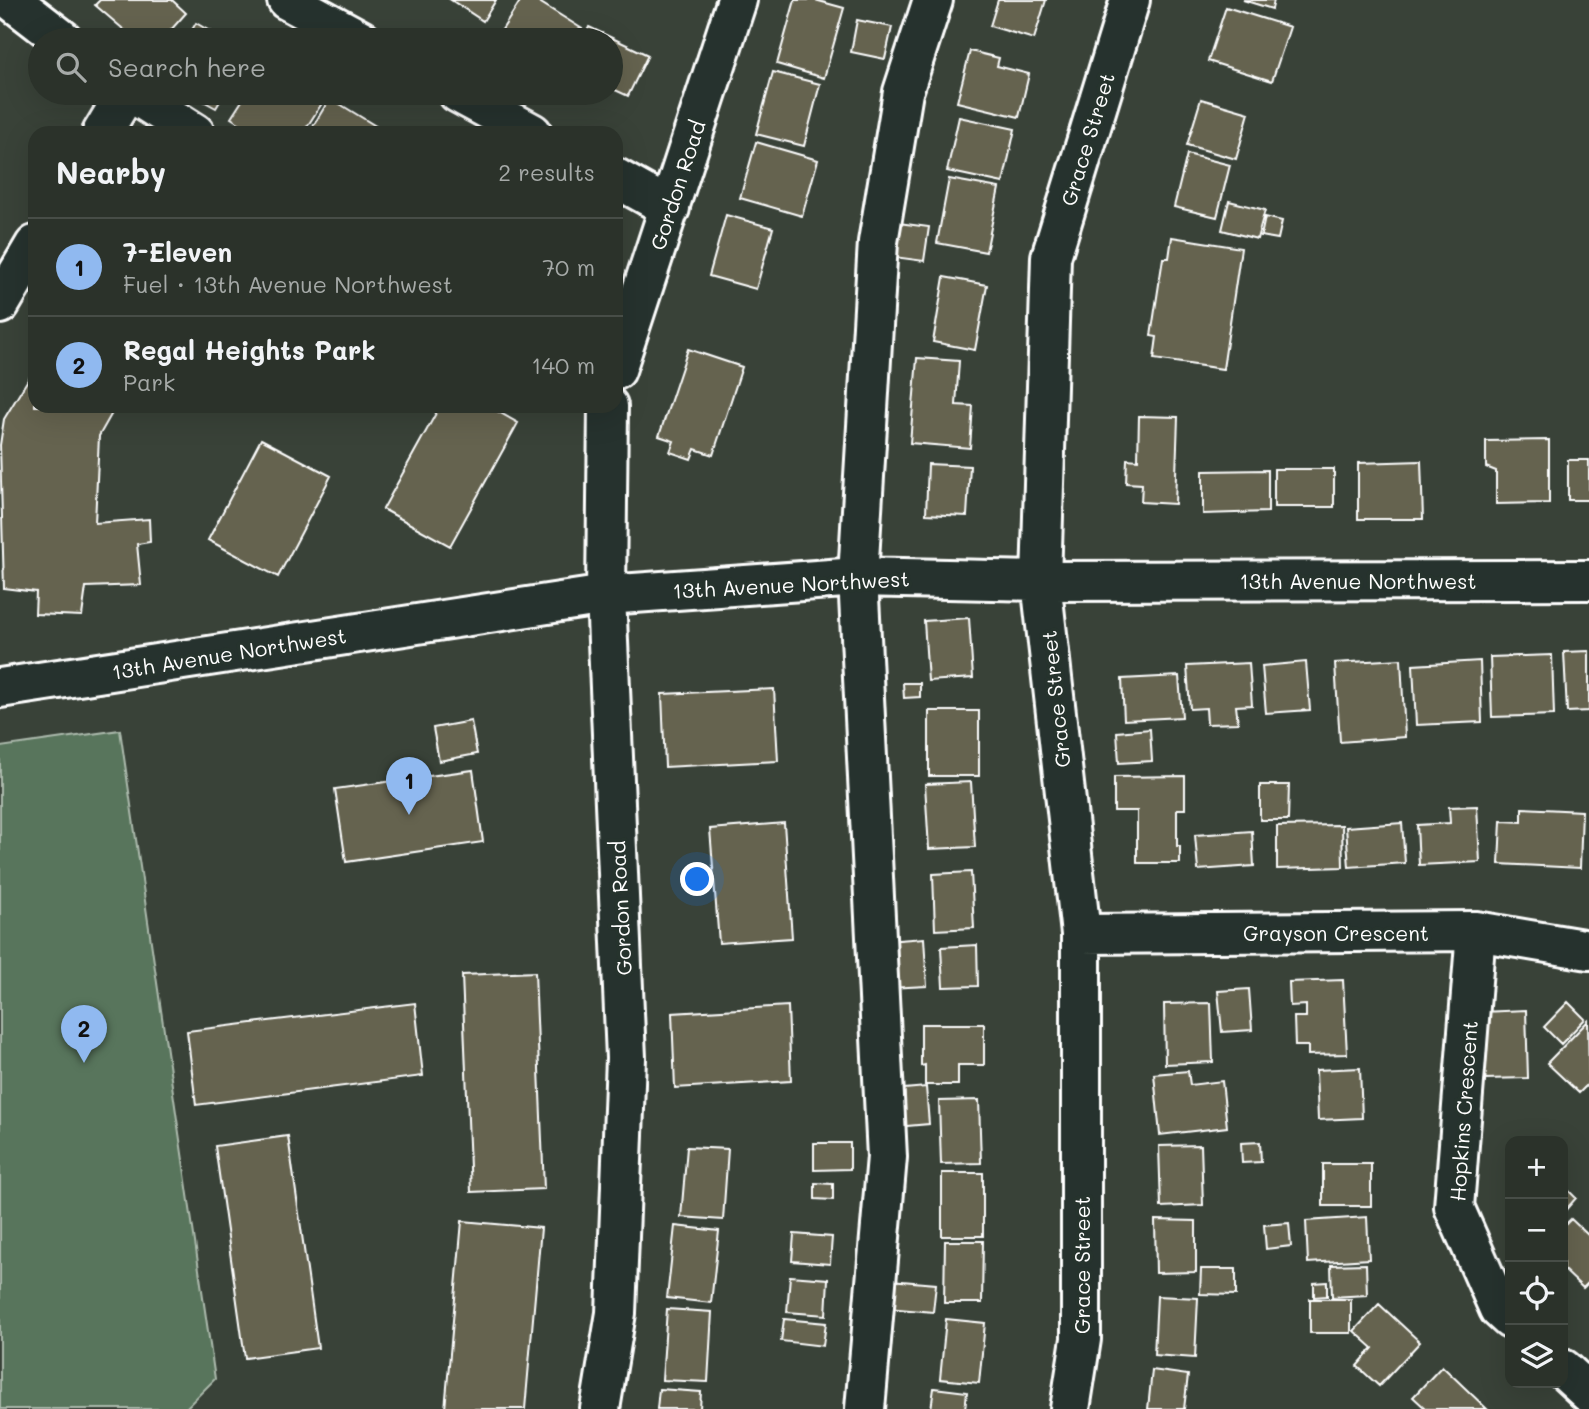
<!DOCTYPE html>
<html lang="en">
<head>
<meta charset="utf-8">
<style>
	:root { --surface:#2b322a; --page:#373e36; --text:#f1f3f6; --muted:#a6aaa8; --line:#474d47; --accent:#90b9f0 }
	body { margin:0; font-family:Mali,sans-serif; background:var(--page); color:var(--text) }
	.controls { position:absolute; right:21px; bottom:21px; display:grid; overflow:hidden; border-radius:14px; box-shadow:0 7px 28px #0002 }
	.controls button { width:63px; height:63px; display:grid; place-items:center; padding:0; border:0; border-bottom:2px solid var(--line); background:var(--surface); color:var(--text); font:35px sans-serif }
	.you { position:absolute; left:698px; top:880px; width:24px; height:24px; margin:-18px; border:5px solid #fff; border-radius:50%; background:#1a73e8; box-shadow:0 0 0 10px #1a73e833 }
	.badge { display:grid; place-items:center; width:46px; height:46px; border-radius:50%; background:var(--accent); color:#111; font-size:23px; font-weight:700 }
	.pin { position:absolute; translate:-50% -58px; filter:drop-shadow(0 2px 4px #0008) }
	.pin::after { content:''; position:absolute; top:37px; width:24px; height:21px; background:inherit; clip-path:polygon(0 0,100% 0,50% 100%) }
	.list { margin:0; padding:0; list-style:none }
	h2 { display:flex; justify-content:space-between; align-items:center; height:91px; margin:0; padding:0 28px; font-size:30px }
	h2 small { font-size:23px; font-weight:400; color:var(--muted) }
	.list li { display:grid; grid-template-columns:46px 1fr auto; gap:21px; align-items:center; box-sizing:border-box; height:98px; padding:0 28px; border-top:2px solid var(--line) }
	.list b { display:block; font-size:26px; white-space:nowrap }
	.list p { margin:0; font-size:23px; white-space:nowrap; color:var(--muted) }
	.list em { font-size:23px; font-style:normal; color:var(--muted) }
	.icon { flex:none; width:38px; height:38px; fill:none; stroke:currentColor; stroke-width:2; stroke-linecap:round; stroke-linejoin:round }
	.map { position:relative; flex:none; width:1589px; height:1409px; overflow:hidden }
	.search { position:absolute; background:var(--surface); box-shadow:0 7px 28px #0002; left:28px; top:28px; width:595px; height:77px; display:flex; align-items:center; gap:18px; box-sizing:border-box; padding:0 24px; border-radius:38px; color:var(--muted); font-size:26px }
	.panel { position:absolute; background:var(--surface); box-shadow:0 7px 28px #0002; left:28px; top:126px; width:595px; height:287px; border-radius:21px }
	.map>svg:first-child { display:block }
</style>
</head>
<body>
<div class="map">
<svg width="1589" height="1409" viewBox="0 0 1589 1409">
	<rect width="100%" height="100%" fill="#394238"/>
	<filter id="ink" filterUnits="userSpaceOnUse"><feTurbulence type="fractalNoise" baseFrequency=".0143" numOctaves="2"/><feDisplacementMap in="SourceGraphic" scale="14" xChannelSelector="R" yChannelSelector="G"/><feConvolveMatrix kernelMatrix="1 2 1 2 8 2 1 2 1" color-interpolation-filters="sRGB"/></filter>
	<g filter="url(#ink)">
		<!-- green -->
		<path fill="#58745b" stroke="#acbaad" stroke-width="2" d="M 120,730 L 215,1379 L 185,1409 L 0,1409 L 0,747 Z"/>
		<!-- building -->
		<path fill="#656450" stroke="#fff" stroke-width="2" d="M 100,0 L 172,0 L 186,13 L 162,40 L 136,40 L 95,5 Z
			M 451,0 L 496,0 L 483,21 Z
			M 521,0 L 536,0 L 584,30 L 578,40 L 512,40 L 500,33 Z
			M 795,0 L 815,0 L 844,8 L 824,78 L 777,64 Z
			M 998,0 L 1046,0 L 1034,39 L 990,26 Z
			M 1243,0 L 1274,0 L 1272,9 Z
			M 1226,7 L 1290,27 L 1272,81 L 1208,61 Z
			M 857,20 L 892,27 L 885,59 L 851,52 Z
			M 196,23 L 225,40 L 186,40 Z
			M 589,27 L 648,55 L 628,96 L 611,88 L 611,40 L 583,40 Z
			M 970,51 L 999,58 L 997,66 L 1029,74 L 1019,117 L 957,102 Z
			M 773,72 L 820,84 L 804,146 L 756,134 Z
			M 189,93 L 225,93 L 216,108 Z
			M 247,93 L 257,93 L 264,98 L 268,93 L 319,93 L 326,97 L 303,133 L 255,133 L 231,118 Z
			M 330,98 L 387,133 L 309,133 Z
			M 1201,99 L 1249,113 L 1236,159 L 1187,145 Z
			M 959,117 L 1015,129 L 1003,183 L 947,171 Z
			M 756,142 L 818,160 L 802,216 L 740,198 Z
			M 1187,154 L 1230,165 L 1217,217 L 1174,207 Z
			M 949,179 L 999,188 L 986,252 L 937,243 Z
			M 1229,201 L 1265,210 L 1257,239 L 1222,230 Z
			M 726,215 L 773,228 L 756,289 L 709,276 Z
			M 1265,217 L 1282,221 L 1278,239 L 1261,236 Z
			M 891,222 L 929,227 L 924,261 L 886,256 Z
			M 1172,237 L 1241,248 L 1223,369 L 1154,359 L 1157,337 L 1151,336 L 1163,258 L 1169,258 Z
			M 944,277 L 987,285 L 975,350 L 933,342 Z
			M 688,349 L 742,367 L 713,455 L 695,449 L 691,459 L 670,452 L 674,441 L 659,436 Z
			M 917,358 L 959,361 L 956,405 L 973,406 L 970,448 L 910,443 Z
			M 35,368 L 35,406 L 116,406 L 99,436 L 95,523 L 149,519 L 150,542 L 137,544 L 141,585 L 86,587 L 82,616 L 35,614 L 36,592 L 4,588 L 0,445 L 4,419 Z
			M 440,406 L 488,406 L 518,423 L 450,546 L 383,509 Z
			M 1139,416 L 1178,417 L 1175,504 L 1141,502 L 1142,484 L 1126,483 L 1127,459 L 1138,460 Z
			M 261,439 L 331,476 L 278,577 L 208,540 Z
			M 1549,440 L 1549,503 L 1496,504 L 1496,471 L 1486,467 L 1486,441 Z
			M 1568,460 L 1589,460 L 1589,500 L 1568,500 Z
			M 1421,461 L 1423,519 L 1358,519 L 1358,463 Z
			M 928,464 L 970,466 L 967,516 L 926,514 Z
			M 1274,469 L 1334,469 L 1334,507 L 1274,507 Z
			M 1268,470 L 1268,512 L 1203,514 L 1203,471 Z
			M 969,618 L 973,678 L 928,681 L 924,621 Z
			M 1589,651 L 1589,711 L 1567,712 L 1564,652 Z
			M 1552,655 L 1554,715 L 1492,717 L 1490,657 Z
			M 1401,659 L 1405,737 L 1340,742 L 1335,663 Z
			M 1480,661 L 1482,722 L 1416,725 L 1413,665 Z
			M 1306,662 L 1310,710 L 1266,713 L 1262,666 Z
			M 1249,663 L 1252,705 L 1236,706 L 1238,723 L 1207,724 L 1206,708 L 1190,709 L 1187,666 Z
			M 1179,676 L 1182,717 L 1124,720 L 1122,679 Z
			M 903,683 L 920,683 L 920,697 L 904,698 Z
			M 774,689 L 778,761 L 665,767 L 662,694 Z
			M 929,711 L 979,711 L 979,776 L 929,776 Z
			M 471,721 L 477,754 L 439,761 L 433,728 Z
			M 1150,729 L 1152,761 L 1119,763 L 1117,732 Z
			M 473,770 L 483,842 L 346,862 L 335,789 Z
			M 1185,776 L 1185,809 L 1177,809 L 1177,846 L 1180,846 L 1180,863 L 1137,863 L 1137,811 L 1114,811 L 1114,777 Z
			M 971,782 L 975,847 L 929,849 L 925,784 Z
			M 1260,785 L 1289,785 L 1288,820 L 1260,820 Z
			M 1477,806 L 1480,862 L 1419,865 L 1417,825 L 1450,823 L 1449,807 Z
			M 1522,808 L 1582,811 L 1580,868 L 1499,864 L 1501,821 L 1522,822 Z
			M 784,823 L 792,938 L 719,943 L 710,829 Z
			M 1402,823 L 1405,863 L 1349,867 L 1346,827 Z
			M 1342,825 L 1343,867 L 1277,869 L 1277,826 Z
			M 1252,831 L 1254,866 L 1198,870 L 1195,835 Z
			M 971,872 L 974,928 L 935,930 L 933,874 Z
			M 924,938 L 927,986 L 889,988 L 886,941 Z
			M 977,945 L 978,986 L 943,987 L 941,947 Z
			M 535,972 L 544,1189 L 471,1192 L 462,975 Z
			M 1343,980 L 1347,1054 L 1308,1055 L 1308,1046 L 1295,1046 L 1294,1017 L 1306,1017 L 1306,1005 L 1290,1006 L 1289,982 Z
			M 1249,989 L 1252,1030 L 1222,1032 L 1218,991 Z
			M 1568,1002 L 1585,1019 L 1561,1044 L 1544,1027 Z
			M 415,1003 L 423,1076 L 196,1105 L 187,1031 Z
			M 1211,1003 L 1213,1062 L 1165,1064 L 1164,1004 Z
			M 788,1006 L 791,1081 L 675,1088 L 672,1013 Z
			M 1526,1010 L 1528,1078 L 1484,1079 L 1482,1012 Z
			M 1588,1021 L 1589,1083 L 1579,1093 L 1547,1063 Z
			M 921,1024 L 984,1024 L 984,1065 L 958,1065 L 958,1085 L 925,1085 L 925,1065 L 921,1066 Z
			M 1360,1068 L 1362,1118 L 1318,1120 L 1316,1070 Z
			M 1188,1071 L 1190,1085 L 1222,1081 L 1227,1127 L 1160,1135 L 1154,1074 Z
			M 926,1087 L 929,1124 L 896,1127 L 893,1090 Z
			M 979,1100 L 981,1163 L 941,1164 L 939,1101 Z
			M 288,1136 L 318,1348 L 245,1358 L 215,1146 Z
			M 1260,1142 L 1261,1162 L 1242,1163 L 1241,1143 Z
			M 814,1143 L 850,1143 L 850,1169 L 814,1170 Z
			M 1201,1145 L 1203,1205 L 1161,1207 L 1159,1146 Z
			M 687,1147 L 728,1149 L 723,1220 L 681,1217 Z
			M 1323,1164 L 1371,1164 L 1371,1206 L 1323,1206 Z
			M 942,1173 L 983,1173 L 983,1236 L 942,1236 Z
			M 815,1183 L 833,1184 L 833,1200 L 815,1199 Z
			M 1563,1185 L 1576,1198 L 1563,1213 Z
			M 1367,1217 L 1369,1259 L 1308,1263 L 1306,1221 Z
			M 1571,1219 L 1589,1236 L 1589,1282 L 1583,1288 L 1563,1269 L 1563,1227 Z
			M 1155,1220 L 1196,1221 L 1196,1272 L 1156,1273 Z
			M 462,1221 L 541,1228 L 525,1409 L 445,1409 Z
			M 1289,1223 L 1291,1246 L 1266,1249 L 1264,1225 Z
			M 675,1226 L 719,1231 L 711,1303 L 667,1298 Z
			M 794,1234 L 832,1237 L 830,1264 L 792,1261 Z
			M 945,1241 L 983,1241 L 982,1303 L 944,1303 Z
			M 1366,1264 L 1367,1295 L 1332,1297 L 1331,1265 Z
			M 1201,1269 L 1236,1269 L 1236,1295 L 1200,1294 Z
			M 790,1276 L 828,1279 L 826,1315 L 787,1312 Z
			M 878,1279 L 936,1284 L 933,1312 L 875,1307 Z
			M 1327,1282 L 1327,1296 L 1314,1297 L 1314,1283 Z
			M 1157,1296 L 1198,1298 L 1195,1358 L 1154,1355 Z
			M 1310,1299 L 1351,1299 L 1351,1333 L 1310,1333 Z
			M 1379,1304 L 1420,1342 L 1379,1386 L 1357,1366 L 1373,1348 L 1354,1331 Z
			M 667,1309 L 712,1312 L 708,1382 L 662,1380 Z
			M 784,1319 L 826,1323 L 823,1346 L 781,1341 Z
			M 946,1319 L 985,1323 L 979,1383 L 940,1379 Z
			M 1442,1366 L 1487,1409 L 1426,1409 L 1413,1397 Z
			M 1152,1370 L 1188,1375 L 1184,1409 L 1148,1409 Z
			M 934,1388 L 967,1392 L 965,1409 L 931,1409 Z
			M 659,1389 L 701,1392 L 700,1409 L 657,1409 Z"/>
		<g fill="none" stroke-linecap="round" stroke-linejoin="round">
			<defs>
				<path id="minor" d="M 11,0 L 63,40
					M 287,0 L 361,40
					M 132,93 L 195,133
					M 458,93 L 532,133
					M 102,133 L 126,93
					M 616,178 L 670,208
					M 0,304 L 35,245
					M 616,370 L 737,0
					M 0,688 L 606,595 L 858,577 L 1041,581 L 1589,580
					M 1476,931 L 1454,1207 L 1499,1309 L 1510,1319
					M 1081,934 L 1476,931 L 1589,950
					M 1563,1369 L 1589,1393
					M 600,1409 L 616,1313 L 626,1058 L 606,595 L 608,406
					M 865,1409 L 887,1157 L 858,577 L 878,242 L 903,92 L 933,0
					M 1070,1409 L 1081,1339 L 1081,934 L 1041,581 L 1051,257 L 1130,0"/>
			</defs>
			<!-- minor casing -->
			<use href="#minor" stroke="#fff" stroke-width="44"/>
			<!-- minor -->
			<use href="#minor" stroke="#26332d" stroke-width="38"/>
		</g>
	</g>
	<g text-anchor="middle" dominant-baseline="central" stroke-width="7" stroke-linejoin="round" paint-order="stroke">
		<!-- street labels -->
		<g font-size="21" fill="#fff" stroke="#26332d">
			<text transform="translate(1087 139) rotate(-73)">Grace Street</text>
			<text transform="translate(677 185) rotate(-72)">Gordon Road</text>
			<text x="1358" y="580">13th Avenue Northwest</text>
			<text transform="translate(791 584) rotate(-3)">13th Avenue Northwest</text>
			<text transform="translate(229 653) rotate(-9)">13th Avenue Northwest</text>
			<text transform="translate(1055 699) rotate(-96)">Grace Street</text>
			<text transform="translate(620 908) rotate(-93)">Gordon Road</text>
			<text x="1336" y="932">Grayson Crescent</text>
			<text transform="translate(1463 1111) rotate(-86)">Hopkins Crescent</text>
			<text transform="translate(1081 1265) rotate(-90)">Grace Street</text>
		</g>
	</g>
</svg>
<div class="controls">
<button>+</button>
<button>−</button>
<button><svg class="icon" aria-label="locate" viewBox="0 0 24 24"><circle cx="12" cy="12" r="6"/><path d="M12 2v4M12 18v4M2 12h4M18 12h4"/></svg></button>
<button><svg class="icon" aria-label="layers" viewBox="0 0 24 24"><path d="M12 4l9 5-9 5-9-5zM3 14l9 5 9-5"/></svg></button>
</div>
<div class="you"></div>
<div class="pin badge" style="left:409px;top:815px">1</div>
<div class="pin badge" style="left:84px;top:1063px">2</div>
<div class="search"><svg class="icon" aria-label="search" viewBox="0 0 24 24"><circle cx="10" cy="10" r="6"/><path d="M15 15l6 6"/></svg>Search here</div>
<section class="panel">
<h2>Nearby<small>2 results</small></h2>
<ul class="list">
<li><span class="badge">1</span><div><b>7-Eleven</b><p>Fuel · 13th Avenue Northwest</p></div><em>70 m</em></li>
<li><span class="badge">2</span><div><b>Regal Heights Park</b><p>Park</p></div><em>140 m</em></li>
</ul>
</section>
</div>
</body>
</html>
